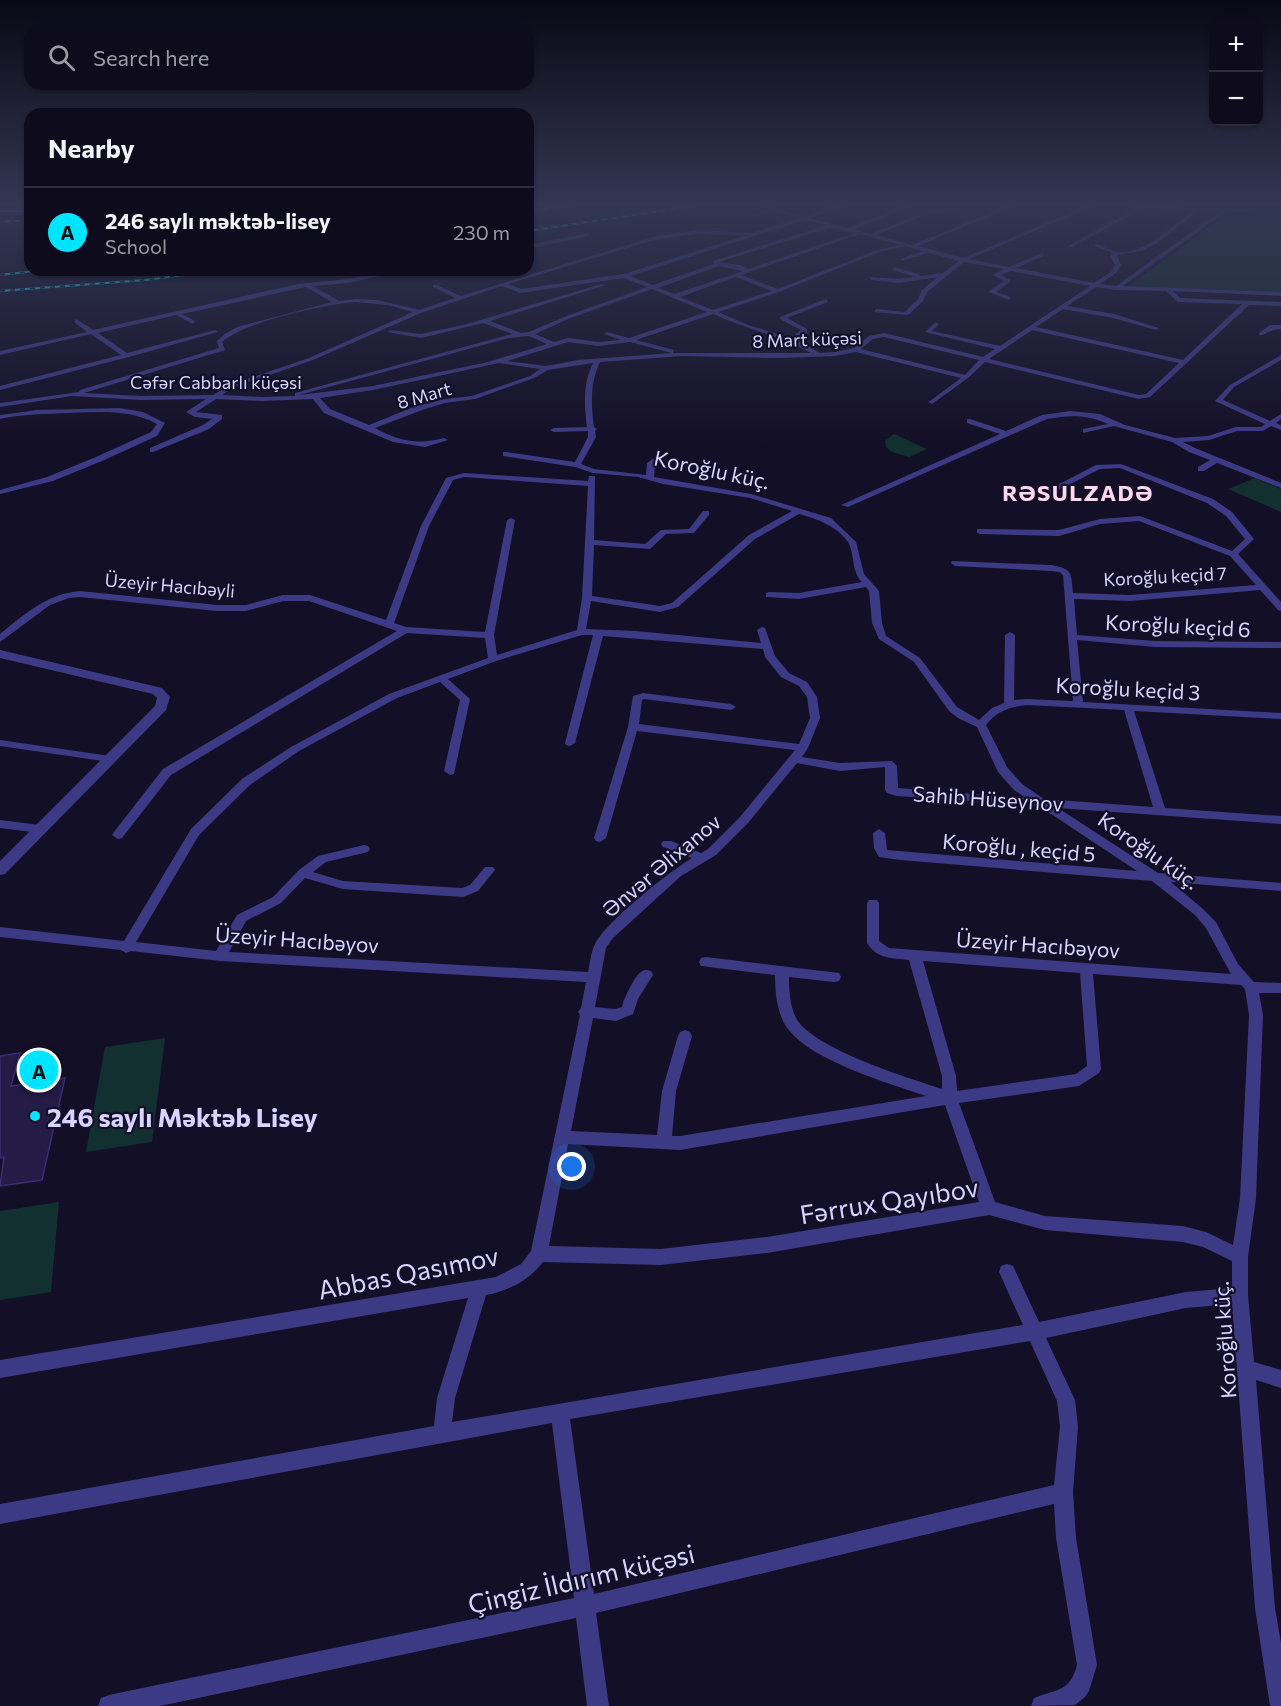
<!DOCTYPE html>
<html lang="en">
<head>
<meta charset="utf-8">
<style>
	:root { --surface:#0e0b1c; --page:#1c1929; --text:#f1f3f6; --muted:#9b9ba3; --line:#2e2b3b; --accent:#00e5ff }
	body { margin:0; font-family:Commissioner,sans-serif; background:var(--page); color:var(--text) }
	.controls { position:absolute; right:18px; top:18px; display:grid; overflow:hidden; border-radius:12px; box-shadow:0 2px 4px #0004 }
	.controls button { width:54px; height:54px; display:grid; place-items:center; padding:0; border:0; border-bottom:2px solid var(--line); background:var(--surface); color:var(--text); font:30px sans-serif }
	.you { position:absolute; left:572px; top:1167px; width:21px; height:21px; margin:-15px; border:4px solid #fff; border-radius:50%; background:#1a73e8; box-shadow:0 0 0 9px #1a73e833 }
	.badge { display:grid; place-items:center; width:39px; height:39px; border-radius:50%; background:var(--accent); color:#111; font-size:20px; font-weight:700 }
	.pin { position:absolute; translate:-50% -50%; border:3px solid #fff; box-shadow:0 2px 6px #0006 }
	.list { margin:0; padding:0; list-style:none }
	h2 { display:flex; justify-content:space-between; align-items:center; height:78px; margin:0; padding:0 24px; font-size:26px }
	h2 small { font-size:20px; font-weight:400; color:var(--muted) }
	.list li { display:grid; grid-template-columns:39px 1fr auto; gap:18px; align-items:center; box-sizing:border-box; height:90px; padding:0 24px; border-top:2px solid var(--line) }
	.list b { display:block; font-size:22px; white-space:nowrap }
	.list p { margin:0; font-size:20px; white-space:nowrap; color:var(--muted) }
	.list em { font-size:20px; font-style:normal; color:var(--muted) }
	.icon { flex:none; width:33px; height:33px; fill:none; stroke:currentColor; stroke-width:2; stroke-linecap:round; stroke-linejoin:round }
	.map { position:relative; flex:none; width:1281px; height:1706px; overflow:hidden }
	.search { position:absolute; background:var(--surface); box-shadow:0 2px 4px #0004; left:24px; top:24px; width:510px; height:66px; display:flex; align-items:center; gap:15px; box-sizing:border-box; padding:0 21px; border-radius:18px; color:var(--muted); font-size:22px }
	.panel { position:absolute; background:var(--surface); box-shadow:0 2px 4px #0004; left:24px; top:108px; width:510px; height:168px; border-radius:18px }
	.map>svg:first-child { display:block }
</style>
</head>
<body>
<div class="map">
<svg width="1281" height="1706" viewBox="0 0 1281 1706">
	<rect width="100%" height="100%" fill="#130f26"/>
	<!-- green -->
	<path fill="#12302f" d="M 1231,211 L 1281,213 L 1281,292 L 1127,287 Z
		M 894,434 L 927,449 L 909,457 L 892,452 L 886,447 L 885,441 Z
		M 1255,478 L 1281,489 L 1281,512 L 1228,489 Z
		M 165,1038 L 152,1142 L 86,1152 L 105,1047 Z
		M 59,1202 L 51,1292 L 0,1300 L 0,1211 Z"/>
	<!-- building -->
	<path fill="#241b47" stroke="#3b2d73" stroke-width="1.5" d="M 20,1053 L 11,1086 L 65,1078 L 42,1180 L 0,1186 L 4,1157 L 0,1158 L 0,1056 Z"/>
	<g fill="none" stroke-linecap="round" stroke-linejoin="round">
		<!-- minor -->
		<path fill="#3d3a85" fill-rule="evenodd" d="M 836,206 L 844,206 L 810,218 L 848,228 L 904,206 L 912,206 L 854,229 L 871,234 L 928,211 L 967,212 L 929,213 L 876,235 L 912,245 L 1007,206 L 1014,206 L 918,246 L 963,258 L 1087,206 L 1094,206 L 969,259 L 1009,267 L 1042,253 L 1044,256 L 1016,268 L 1094,283 L 1112,271 L 1115,265 L 1110,256 L 1112,253 L 1095,246 L 1095,244 C 1103,245 1110,251 1118,252 C 1144,255 1174,225 1193,210 L 1143,208 L 1073,247 L 1069,247 L 1069,245 L 1138,208 L 1127,206 L 1281,211 L 1281,213 L 1227,211 L 1123,286 L 1281,292 L 1281,296 L 1173,291 L 1180,298 L 1281,302 L 1281,306 L 1249,305 L 1150,397 L 1139,399 L 985,362 L 968,378 L 932,404 L 928,402 L 930,401 L 961,378 L 856,352 L 835,356 L 780,358 L 682,356 L 600,362 C 590,383 591,405 594,427 L 597,429 L 595,431 L 596,437 L 581,464 L 594,469 L 646,475 L 647,463 L 657,456 L 661,458 L 655,464 L 654,477 L 751,494 L 831,518 L 856,542 L 864,574 L 879,591 L 882,623 L 886,636 L 920,658 L 957,707 L 979,720 L 992,708 L 1004,703 L 1005,635 L 1010,632 L 1015,635 L 1014,700 L 1027,699 L 1073,701 L 1063,575 L 1060,572 L 1051,571 L 955,566 L 951,563 L 952,561 L 1051,565 C 1073,569 1071,573 1073,593 L 1130,595 L 1256,585 L 1230,556 L 1139,521 L 1100,524 L 1059,536 L 980,534 L 977,533 L 977,529 L 1059,530 L 1100,519 L 1140,516 L 1232,551 L 1245,539 L 1226,516 L 1207,503 L 1120,468 L 1100,469 L 1043,498 L 1036,496 L 1096,465 L 1121,464 L 1213,499 L 1232,512 L 1254,539 L 1238,554 L 1281,602 L 1281,611 L 1278,610 L 1260,590 L 1130,601 L 1074,599 L 1077,635 L 1155,641 L 1281,642 L 1281,648 L 1155,647 L 1077,640 L 1083,702 L 1281,713 L 1281,719 L 1134,711 L 1165,808 L 1281,816 L 1281,824 L 1058,808 L 1158,873 L 1281,883 L 1281,891 L 1171,882 L 1203,909 L 1216,922 L 1238,964 L 1254,982 L 1281,983 L 1281,993 L 1259,993 L 1263,1015 L 1256,1198 L 1248,1257 L 1248,1295 L 1254,1362 L 1281,1370 L 1281,1388 L 1256,1380 L 1275,1608 L 1281,1643 L 1281,1706 L 1270,1706 L 1255,1608 L 1232,1304 L 1186,1308 L 1046,1338 L 1075,1400 L 1078,1427 L 1073,1492 L 1076,1538 L 1097,1665 L 1089,1691 L 1085,1697 L 1075,1705 L 1031,1706 L 1034,1698 C 1057,1689 1070,1692 1077,1665 L 1056,1538 L 1054,1504 L 596,1613 L 609,1706 L 587,1706 L 576,1618 L 160,1706 L 98,1706 L 101,1698 L 109,1695 L 574,1598 L 552,1423 L 0,1524 L 0,1504 L 434,1426 L 437,1398 L 468,1298 L 0,1378 L 0,1360 L 496,1277 L 521,1264 L 531,1251 L 580,1015 L 578,1012 L 581,1008 L 586,982 L 220,961 L 131,951 L 126,953 L 121,950 L 0,937 L 0,927 L 124,941 L 191,829 L 242,779 L 291,747 L 389,694 L 488,658 L 485,638 L 407,633 L 171,775 L 122,838 L 118,839 L 112,835 L 114,832 L 163,769 L 397,631 L 309,601 L 283,601 L 246,611 L 217,611 L 80,597 L 69,598 L 50,605 L 0,642 L 0,634 C 25,614 46,594 80,591 L 217,605 L 246,605 L 283,595 L 310,595 L 386,620 L 421,526 L 446,478 L 464,473 L 588,481 L 589,476 L 595,476 L 594,540 L 645,544 L 661,530 L 689,529 L 703,511 L 709,511 L 709,515 L 694,533 L 666,534 L 650,549 L 594,545 L 592,596 L 660,606 L 672,603 L 749,535 L 792,511 L 750,498 L 663,484 L 638,477 L 593,473 L 575,467 L 503,456 L 503,452 L 506,452 L 575,462 L 588,437 L 588,431 L 554,432 L 550,430 L 554,428 L 587,427 C 584,405 583,383 593,363 L 548,370 L 534,378 L 475,399 L 445,403 L 422,410 L 375,428 C 398,441 418,445 444,438 L 448,440 L 425,447 L 393,442 L 324,413 L 313,399 L 262,401 L 216,399 L 196,412 L 222,415 L 222,419 L 209,429 L 153,452 L 150,452 L 150,448 L 203,425 L 212,419 L 195,417 L 186,412 L 206,399 L 141,400 L 72,396 L 0,407 L 0,403 L 79,392 L 80,390 L 219,348 L 217,341 L 225,334 L 237,327 L 332,302 L 306,287 L 182,314 L 195,321 L 193,324 L 176,315 L 98,333 L 127,353 L 215,330 L 218,332 L 129,357 L 0,390 L 0,386 L 121,355 L 91,334 L 0,355 L 0,351 L 87,332 L 74,322 L 76,319 L 93,330 L 298,284 L 348,279 L 395,270 L 407,270 L 348,283 L 313,286 L 339,301 L 356,299 L 377,300 L 419,310 L 455,298 L 433,287 L 433,285 L 437,285 L 461,296 L 653,237 L 696,230 L 752,233 L 799,218 L 773,211 L 753,217 L 751,216 L 768,210 L 765,208 L 767,207 L 805,216 ZM 1199,210 L 1221,211 L 1116,286 L 1100,284 L 1116,273 L 1121,265 L 1117,255 L 1142,251 L 1156,244 ZM 805,220 L 827,225 L 713,261 L 714,264 L 653,285 L 630,276 ZM 832,227 L 854,233 L 748,269 L 740,265 L 719,262 ZM 696,234 L 746,235 L 624,274 L 521,289 L 508,284 L 654,240 ZM 860,234 L 900,245 L 877,250 L 778,289 L 741,275 ZM 905,246 L 923,251 L 901,259 L 901,261 L 929,253 L 959,261 L 943,273 L 899,279 L 869,277 L 871,280 L 899,283 L 938,277 L 922,290 L 918,299 L 905,312 L 876,309 L 874,312 L 908,315 L 923,301 L 927,292 L 964,262 L 1004,269 L 993,275 L 1004,281 L 988,292 L 1009,300 L 1011,297 L 996,292 L 1010,282 L 1010,280 L 1001,275 L 1011,271 L 1090,286 L 1000,346 L 932,331 L 939,324 L 936,322 L 925,332 L 995,349 L 983,357 L 884,333 L 869,336 L 854,348 L 835,352 L 820,353 L 797,340 L 807,333 L 807,329 L 787,318 L 828,302 L 826,299 L 780,317 L 780,319 L 801,330 L 791,338 L 748,325 L 718,312 L 779,292 L 880,252 ZM 719,266 L 743,271 L 675,294 L 658,288 ZM 736,277 L 772,291 L 713,310 L 680,297 ZM 624,278 L 647,287 L 564,317 L 529,332 L 521,333 L 490,321 L 606,285 L 601,284 L 467,324 L 421,334 L 390,330 L 387,332 L 421,338 L 483,323 L 512,334 L 295,393 L 295,396 L 262,397 L 222,395 L 234,387 L 313,360 L 421,313 L 502,286 L 520,293 ZM 1096,287 L 1116,290 L 1166,291 L 1178,302 L 1242,304 L 1183,360 L 1036,327 L 1063,309 L 1113,318 L 1156,330 L 1159,328 L 1114,314 L 1067,306 ZM 652,289 L 707,312 L 629,338 L 607,332 L 604,334 L 621,340 L 598,342 L 568,338 L 554,342 L 535,334 L 568,319 ZM 356,302 L 388,305 L 413,312 L 309,358 L 230,385 L 213,395 L 141,396 L 84,393 L 225,350 L 222,342 C 244,322 326,304 356,302 ZM 713,314 C 745,328 780,336 811,353 L 673,353 L 674,350 L 636,340 ZM 1032,330 L 1179,363 L 1146,394 L 1139,395 L 989,359 ZM 529,336 L 547,344 L 488,362 L 373,386 L 299,395 L 509,338 ZM 884,337 L 979,360 L 965,375 L 861,349 L 873,339 ZM 568,342 L 598,346 L 630,342 L 672,353 L 578,360 L 546,366 L 507,361 ZM 499,363 L 540,369 L 530,376 L 472,396 L 445,399 L 416,406 L 369,425 L 330,409 L 320,398 L 373,390 ZM 464,477 L 588,486 L 582,598 L 577,630 L 497,655 L 494,635 L 515,520 L 511,518 L 507,520 L 485,632 L 406,627 L 394,623 L 429,526 L 453,480 ZM 799,514 C 817,519 837,526 848,542 C 855,555 851,571 862,582 L 799,593 L 769,592 L 766,593 L 766,597 L 799,599 L 866,587 L 869,591 L 872,623 L 879,639 L 914,662 L 949,711 L 958,718 L 977,727 L 998,772 L 1014,790 L 1026,798 L 898,788 L 897,766 L 892,761 L 840,763 L 802,757 L 808,748 L 820,718 L 817,697 L 807,682 L 789,673 L 775,656 L 765,628 L 762,627 L 757,630 L 761,643 L 636,631 L 586,629 L 591,601 L 660,612 L 678,607 L 755,539 ZM 582,635 L 593,635 L 565,743 L 566,745 L 570,746 L 575,743 L 603,636 L 763,649 L 765,657 L 781,677 L 799,686 L 807,697 L 810,718 L 799,744 L 639,724 L 642,700 L 644,699 L 731,710 L 736,707 L 731,704 L 643,693 L 633,696 L 628,727 L 594,838 L 596,841 L 600,842 L 606,838 L 637,731 L 795,750 L 740,817 L 708,849 L 701,853 L 671,841 L 663,841 L 661,844 L 663,847 L 692,858 C 669,872 607,921 595,944 C 591,952 590,963 588,972 L 229,952 L 246,921 L 281,903 L 305,878 L 343,889 L 463,897 L 478,891 L 495,870 L 493,867 L 485,867 L 470,885 L 462,888 L 343,881 L 313,872 L 326,862 L 368,852 L 370,849 L 368,846 L 364,845 L 318,856 L 299,870 L 273,897 L 237,915 L 216,951 L 136,942 L 199,835 L 250,785 L 299,751 L 397,698 L 440,682 L 460,700 L 444,771 L 450,775 L 454,774 L 470,699 L 448,679 L 496,661 ZM 1027,705 L 1124,710 L 1153,807 L 1044,799 L 1022,784 L 1007,767 L 986,725 C 997,711 1010,707 1027,705 ZM 797,763 L 840,771 L 885,767 L 885,790 L 887,793 L 897,796 L 1039,806 L 1137,871 L 887,850 L 885,833 L 879,829 L 873,833 L 874,848 L 879,857 L 900,860 L 1152,881 L 1195,915 L 1206,928 L 1231,974 L 889,948 L 879,941 L 879,903 L 877,900 L 869,900 L 867,903 L 867,943 C 877,959 892,958 909,960 L 942,1076 L 942,1089 C 909,1078 813,1049 796,1018 C 790,1006 789,990 789,977 L 834,982 L 839,981 L 841,977 L 839,973 L 706,957 L 701,958 L 699,962 L 701,966 L 775,975 C 775,992 777,1015 788,1029 C 812,1061 888,1083 926,1096 L 680,1136 L 672,1136 L 676,1091 L 692,1036 L 690,1032 L 685,1030 L 680,1032 L 678,1036 L 662,1091 L 657,1135 L 571,1131 L 593,1018 L 616,1021 L 633,1014 L 638,999 L 653,975 L 651,971 C 647,970 645,969 641,972 C 634,977 624,998 622,1007 L 615,1009 L 595,1007 L 606,948 L 613,938 L 681,876 L 716,855 L 748,823 ZM 923,961 L 1080,973 L 1087,1066 L 1076,1074 L 957,1091 L 956,1076 ZM 1093,974 L 1241,985 L 1245,989 L 1249,1015 L 1240,1198 L 1233,1245 L 1206,1232 L 1183,1226 L 1045,1216 L 995,1202 L 959,1103 L 1079,1086 L 1099,1073 L 1101,1069 ZM 945,1105 L 979,1202 L 767,1237 L 661,1249 L 549,1246 L 568,1144 L 680,1150 ZM 989,1215 L 1045,1230 L 1183,1242 L 1203,1247 L 1232,1261 L 1232,1288 L 1186,1292 L 1039,1322 L 1013,1266 L 1007,1264 L 1001,1266 L 999,1272 L 1023,1325 L 452,1422 L 455,1398 L 486,1295 C 509,1291 529,1280 543,1262 L 661,1265 L 767,1253 ZM 1030,1341 L 1057,1401 L 1060,1427 L 1054,1485 L 594,1594 L 570,1419 Z
			M 588,233 L 590,236 L 528,249 L 528,245 Z
			M 894,267 L 919,274 L 920,275 L 917,277 L 892,270 Z
			M 1270,325 L 1281,325 L 1281,329 C 1269,329 1266,336 1259,335 L 1259,333 Z
			M 1281,355 L 1281,360 L 1234,387 L 1223,400 L 1270,421 L 1281,414 L 1281,419 L 1276,423 L 1281,425 L 1281,430 L 1271,426 L 1263,431 L 1237,431 L 1209,440 L 1183,442 L 1195,448 L 1281,483 L 1281,488 L 1217,463 L 1204,471 L 1198,471 L 1198,467 L 1210,460 L 1189,452 L 1172,442 L 1114,426 L 1083,433 L 1083,429 L 1108,424 C 1087,414 1069,415 1047,419 L 848,507 L 841,505 L 1000,434 L 967,423 L 967,419 L 970,419 L 1006,431 L 1042,415 L 1070,411 L 1100,414 L 1125,425 L 1175,438 L 1208,436 L 1236,427 L 1261,427 L 1265,424 L 1215,401 L 1230,385 Z
			M 119,408 L 143,412 L 165,423 L 157,436 L 102,461 L 53,481 L 0,494 L 0,490 L 47,477 L 96,457 L 151,432 L 157,424 C 129,409 100,412 70,413 C 46,414 23,414 0,419 L 0,415 L 37,410 Z
			M 0,740 L 110,756 L 115,759 L 110,762 L 0,746 Z
			M 0,820 L 40,825 L 46,829 L 40,833 L 0,828 Z"/>
		<!-- tertiary -->
		<path fill="#3d3a85" fill-rule="evenodd" d="M 0,650 L 162,688 L 170,697 L 166,710 L 5,874 L 0,875 L 0,861 L 155,706 L 157,698 L 153,694 L 0,658 Z"/>
		<!-- secondary -->
		<path fill="#6f6bff" fill-rule="evenodd" d="M 0,208 L 30,208 L 30,212 L 0,212 Z"/>
		<defs>
			<path id="rail" d="M 528,211 L 568,206
				M 0,222 L 30,220
				M 528,231 L 693,206
				M 0,275 L 43,270
				M 0,291 L 145,280 L 224,270"/>
		</defs>
		<!-- rail casing -->
		<use href="#rail" stroke="#00e5ff" stroke-width="2"/>
		<!-- rail -->
		<use href="#rail" stroke="#130f26" stroke-width="1.5" stroke-dasharray="5" stroke-linecap="butt"/>
	</g>
	<!-- sky -->
	<linearGradient id="sky" x2="0" y2="1"><stop stop-color="#0a0815"/><stop offset="0.46" stop-color="#333752"/><stop offset="1" stop-color="#333752" stop-opacity="0"/></linearGradient>
	<rect width="1281" height="445" fill="url(#sky)"/>
	<!-- markers -->
	<circle fill="#00e5ff" stroke="#130f26" stroke-width="2" cx="35" cy="1116" r="6"/>
	<g text-anchor="middle" dominant-baseline="central" stroke-width="4.5" stroke-linejoin="round" paint-order="stroke">
		<!-- far-street labels -->
		<g font-size="18" fill="#d9d4ff" stroke="#130f26">
			<text transform="translate(807 339) rotate(-2)">8 Mart küçəsi</text>
			<text x="216" y="382">Cəfər Cabbarlı küçəsi</text>
			<text transform="translate(424 395) rotate(-16)">8 Mart</text>
			<text transform="translate(1165 576) rotate(-3)">Koroğlu keçid 7</text>
			<text transform="translate(170 585) rotate(5)">Üzeyir Hacıbəyli</text>
		</g>
		<!-- street labels -->
		<g font-size="21" fill="#d9d4ff" stroke="#130f26">
			<text transform="translate(712 469) rotate(12)">Koroğlu küç.</text>
			<text transform="translate(1178 625) rotate(3)">Koroğlu keçid 6</text>
			<text transform="translate(1128 688) rotate(3)">Koroğlu keçid 3</text>
			<text transform="translate(988 798) rotate(4)">Sahib Hüseynov</text>
			<text transform="translate(1019 847) rotate(5)">Koroğlu , keçid 5</text>
			<text transform="translate(1149 850) rotate(35)">Koroğlu küç.</text>
			<text transform="translate(661 865) rotate(-40)">Ənvər Əlixanov</text>
			<text transform="translate(297 939) rotate(4)">Üzeyir Hacıbəyov</text>
			<text transform="translate(1038 944) rotate(4)">Üzeyir Hacıbəyov</text>
			<text transform="translate(1224 1340) rotate(-94)">Koroğlu küç.</text>
		</g>
		<!-- far-district labels -->
		<g font-size="22" font-weight="bold" letter-spacing="1.5" fill="#ffd6f0" stroke="#130f26">
			<text x="1078" y="492">RƏSULZADƏ</text>
		</g>
		<!-- near-poi labels -->
		<g font-size="26" font-weight="bold" fill="#d9d4ff" stroke="#130f26" text-anchor="start">
			<text x="47" y="1116">246 saylı Məktəb Lisey</text>
		</g>
		<!-- near-street labels -->
		<g font-size="26" fill="#d9d4ff" stroke="#130f26">
			<text transform="translate(889 1200) rotate(-9)">Fərrux Qayıbov</text>
			<text transform="translate(408 1272) rotate(-11)">Abbas Qasımov</text>
			<text transform="translate(581 1578) rotate(-13)">Çingiz İldırım küçəsi</text>
		</g>
	</g>
</svg>
<div class="controls">
<button>+</button>
<button>−</button>
</div>
<div class="you"></div>
<div class="pin badge" style="left:39px;top:1070px">A</div>
<div class="search"><svg class="icon" aria-label="search" viewBox="0 0 24 24"><circle cx="10" cy="10" r="6"/><path d="M15 15l6 6"/></svg>Search here</div>
<section class="panel">
<h2>Nearby<small></small></h2>
<ul class="list">
<li><span class="badge">A</span><div><b>246 saylı məktəb-lisey</b><p>School</p></div><em>230 m</em></li>
</ul>
</section>
</div>
</body>
</html>
